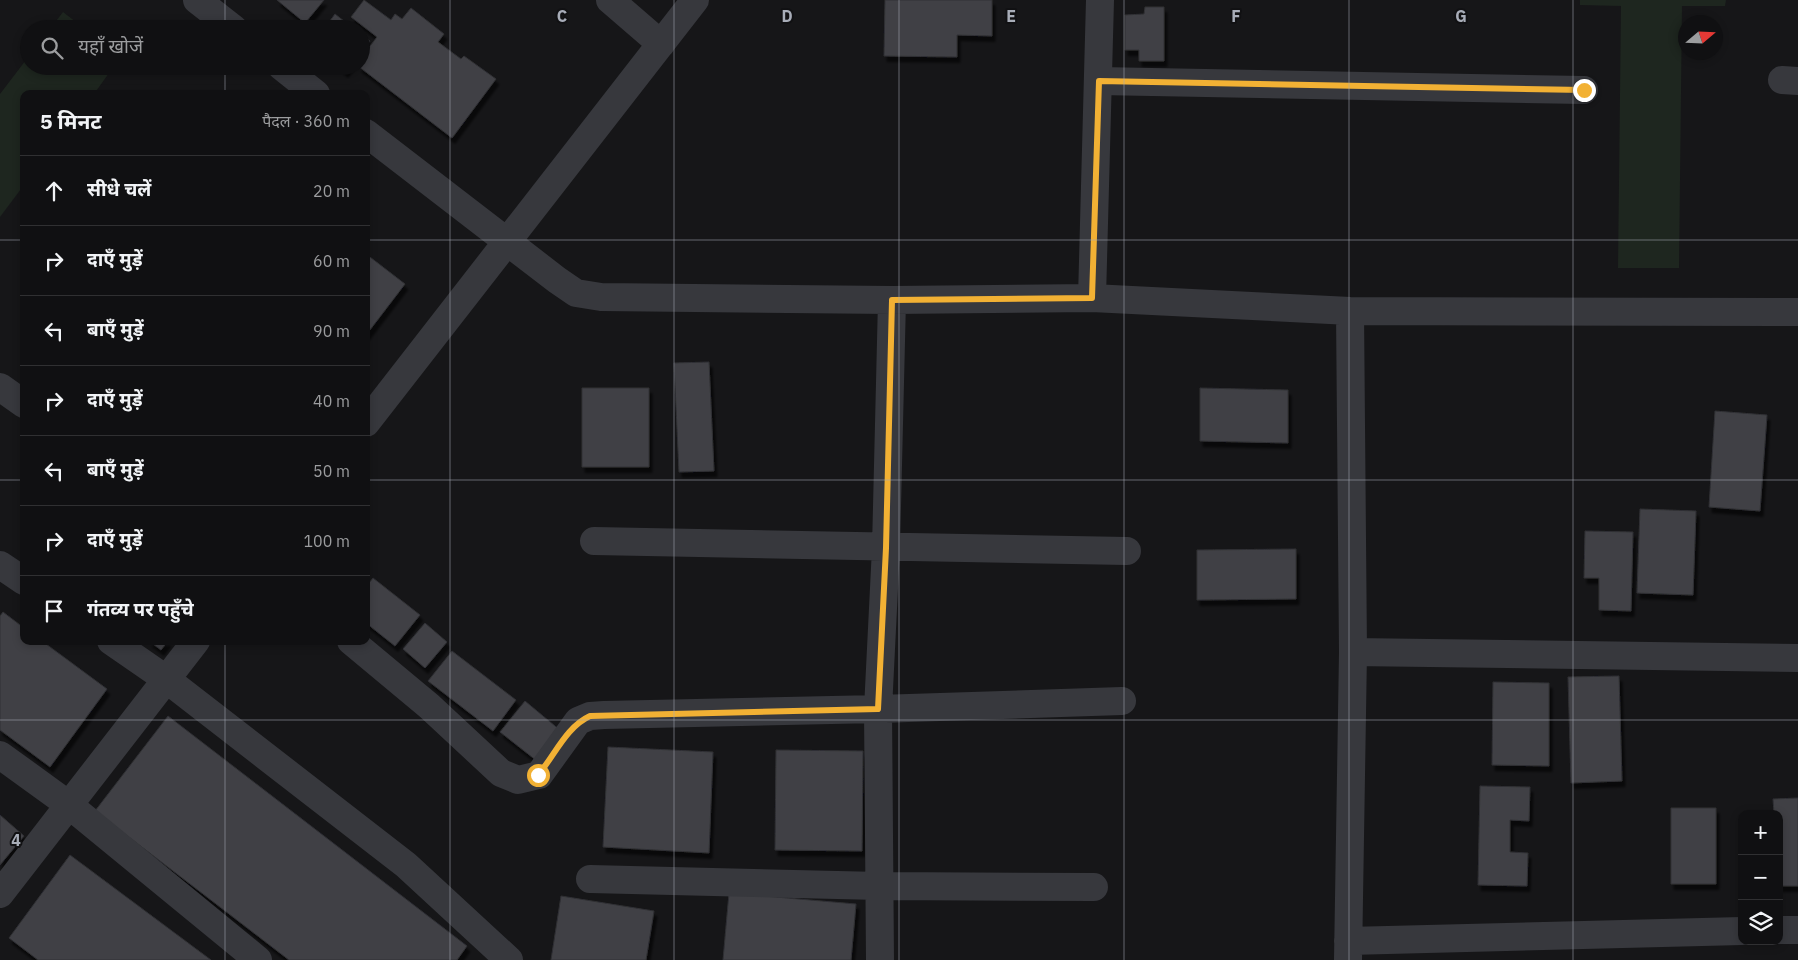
<!DOCTYPE html>
<html lang="hi">
<head>
<meta charset="utf-8">
<style>
	:root { --surface:#101012; --page:#19191b; --text:#f1f3f6; --muted:#9c9d9f; --line:#303032 }
	body { margin:0; font-family:"IBM Plex Sans","Noto Sans Devanagari",sans-serif; background:var(--page); color:var(--text) }
	.controls { position:absolute; right:15px; bottom:15px; display:grid; overflow:hidden; border-radius:10px; box-shadow:0 2px 8px #0003 }
	.controls button { width:45px; height:45px; display:grid; place-items:center; padding:0; border:0; border-bottom:1px solid var(--line); background:var(--surface); color:var(--text); font:25px sans-serif }
	.compass { position:absolute; left:1678px; top:15px; width:45px; height:45px; border-radius:50%; background:var(--surface); box-shadow:0 2px 8px #0003; rotate:71deg }
	.stop { position:absolute; width:15px; height:15px; margin:-11px; border:4px solid #f2b134; border-radius:50%; background:#fff }
	.stop.end { background:#f2b134; border-color:#fff; box-shadow:0 1px 5px #0008 }
	.list { margin:0; padding:0; list-style:none }
	h2 { display:flex; justify-content:space-between; align-items:center; height:65px; margin:0; padding:0 20px; font-size:21px }
	h2 small { font-size:16px; font-weight:400; color:var(--muted) }
	.list li { display:grid; grid-template-columns:32px 1fr auto; gap:15px; align-items:center; box-sizing:border-box; height:70px; padding:0 20px; border-top:1px solid var(--line) }
	.list b { display:block; font-size:19px; white-space:nowrap }
	.list em { font-size:16px; font-style:normal; color:var(--muted) }
	.icon { flex:none; width:28px; height:28px; fill:none; stroke:currentColor; stroke-width:2; stroke-linecap:round; stroke-linejoin:round }
	.map { position:relative; flex:none; width:1798px; height:960px; overflow:hidden }
	.search { position:absolute; background:var(--surface); box-shadow:0 2px 8px #0003; left:20px; top:20px; width:350px; height:55px; display:flex; align-items:center; gap:12px; box-sizing:border-box; padding:0 18px; border-radius:28px; color:var(--muted); font-size:19px }
	.panel { position:absolute; background:var(--surface); box-shadow:0 2px 8px #0003; left:20px; top:90px; width:350px; height:555px; border-radius:10px }
	.map>svg:first-child { display:block }
</style>
</head>
<body>
<div class="map">
<svg width="1798" height="960" viewBox="0 0 1798 960">
	<defs>
		<filter id="shadow"><feDropShadow dx="3" dy="5.5" stdDeviation="1" flood-color="#0009"/></filter>
	</defs>
	<rect width="100%" height="100%" fill="#161618"/>
	<!-- green -->
	<path fill="#1e261f" d="M 1580,0 L 1726,0 L 1725,6 L 1682,6 L 1679,268 L 1618,268 L 1621,6 L 1580,5 Z
		M 63,12 L 85,29 L 50,29 Z
		M 29,56 L 29,66 L 114,66 L 94,94 L 24,94 L 24,185 L 0,217 L 0,94 Z"/>
	<!-- building -->
	<path fill="#404145" stroke="#303034" filter="url(#shadow)" d="M 277,0 L 324,0 L 305,23 Z
		M 364,0 L 391,20 L 395,14 L 402,19 L 411,8 L 444,34 L 438,42 L 461,59 L 464,56 L 496,79 L 452,138 L 358,66 L 361,66 L 361,58 L 377,37 L 351,17 Z
		M 885,0 L 992,0 L 992,36 L 957,35 L 957,57 L 884,56 Z
		M 1145,7 L 1164,7 L 1164,61 L 1139,61 L 1139,50 L 1125,50 L 1125,15 L 1144,14 Z
		M 335,14 L 354,29 L 324,29 Z
		M 361,34 L 370,41 L 361,52 Z
		M 338,66 L 350,66 L 345,72 Z
		M 366,254 L 405,284 L 366,335 Z
		M 709,362 L 714,471 L 679,472 L 674,363 Z
		M 582,388 L 649,388 L 649,467 L 582,467 Z
		M 1200,388 L 1288,390 L 1288,443 L 1200,441 Z
		M 1715,411 L 1767,415 L 1760,511 L 1709,507 Z
		M 1640,509 L 1696,511 L 1693,595 L 1637,593 Z
		M 1585,531 L 1633,532 L 1631,611 L 1599,610 L 1599,578 L 1584,578 Z
		M 1296,549 L 1296,599 L 1197,600 L 1197,550 Z
		M 373,578 L 420,615 L 395,646 L 366,623 L 366,587 Z
		M 3,612 L 24,628 L 24,641 L 42,641 L 107,689 L 50,767 L 0,730 L 0,616 Z
		M 425,623 L 447,642 L 425,668 L 403,649 Z
		M 149,641 L 168,641 L 161,650 Z
		M 452,651 L 516,700 L 493,731 L 428,681 Z
		M 1619,676 L 1622,781 L 1571,783 L 1568,677 Z
		M 1493,682 L 1549,683 L 1549,766 L 1492,765 Z
		M 525,701 L 561,731 L 537,761 L 500,732 Z
		M 168,716 L 467,946 L 457,960 L 289,960 L 95,811 Z
		M 608,747 L 713,752 L 709,853 L 603,847 Z
		M 776,750 L 863,751 L 862,851 L 775,850 Z
		M 1480,786 L 1530,787 L 1529,821 L 1510,820 L 1510,852 L 1528,853 L 1527,886 L 1478,885 Z
		M 1798,798 L 1798,886 L 1779,886 L 1779,814 L 1774,814 L 1773,799 Z
		M 1671,808 L 1716,808 L 1716,884 L 1671,884 Z
		M 0,815 L 24,836 L 0,865 Z
		M 70,855 L 211,960 L 38,960 L 9,938 Z
		M 729,893 L 856,904 L 851,960 L 723,960 Z
		M 561,896 L 654,911 L 646,960 L 551,960 Z"/>
	<g fill="none" stroke-linecap="round" stroke-linejoin="round">
		<!-- street -->
		<path stroke="#37383d" stroke-width="28" d="M 197,0 L 234,29
			M 610,0 L 661,44
			M 281,66 L 316,94
			M 1782,80 L 1798,81
			M 1099,81 L 1584,90
			M 366,133 L 557,280 L 576,293 L 601,297 L 892,300 L 1092,298 L 1350,311 L 1798,312
			M 1092,298 L 1100,0
			M 0,387 L 24,404
			M 366,423 L 695,0
			M 594,541 L 1127,551
			M 0,565 L 24,581
			M 111,641 L 166,679 L 406,865 L 509,960
			M 351,641 L 429,706 L 501,773 L 518,780 L 539,775 L 578,721 L 590,716 L 604,715 L 878,709 L 1122,701
			M 1353,652 L 1798,658
			M 0,755 L 69,805 L 258,960
			M 590,879 L 880,886 L 1094,887
			M 0,894 L 196,641
			M 1779,930 L 1798,930
			M 1348,941 L 1742,931
			M 880,960 L 878,709 L 886,548 L 892,300
			M 1348,960 L 1353,652 L 1350,311"/>
	</g>
	<g fill="none" stroke-linecap="round" stroke-linejoin="round">
		<!-- route -->
		<path stroke="#f2b134" stroke-width="6" d="M 538,775 C 555,755 566,727 590,716 L 878,709 L 886,548 L 892,300 L 1092,298 L 1099,81 L 1584,90"/>
	</g>
	<!-- grid -->
	<path fill="none" stroke="#a8adb8" stroke-width="1" stroke-opacity="0.55" d="M 225,0 L 225,29M 450,0 L 450,960M 674,0 L 674,960M 899,0 L 899,960M 1124,0 L 1124,960M 1349,0 L 1349,960M 1573,0 L 1573,960M 225,66 L 225,94M 0,240 L 24,240M 366,240 L 1798,240M 0,480 L 24,480M 366,480 L 1798,480M 225,641 L 225,960M 0,720 L 1798,720"/>
	<g font-size="16" text-anchor="middle" font-weight="bold" fill="#a8adb8" stroke="#111113" stroke-width="4" stroke-linejoin="round" paint-order="stroke">
		<text x="562" y="22">C</text>
		<text x="787" y="22">D</text>
		<text x="1011" y="22">E</text>
		<text x="1236" y="22">F</text>
		<text x="1461" y="22">G</text>
		<text x="16" y="846">4</text>
	</g>
</svg>
<div class="controls">
<button>+</button>
<button>−</button>
<button><svg class="icon" aria-label="layers" viewBox="0 0 24 24"><path d="M12 4l9 5-9 5-9-5zM3 14l9 5 9-5"/></svg></button>
</div>
<svg class="compass" viewBox="-18 -18 36 36"><path d="M0-13l5 13h-10z" fill="#e53935"/><path d="M0 13l5-13h-10z" fill="#9c9d9f"/></svg>
<div class="stop" style="left:538px;top:775px"></div>
<div class="stop end" style="left:1584px;top:90px"></div>
<div class="search"><svg class="icon" aria-label="search" viewBox="0 0 24 24"><circle cx="10" cy="10" r="6"/><path d="M15 15l6 6"/></svg>यहाँ खोजें</div>
<section class="panel">
<h2>5 मिनट<small>पैदल · 360 m</small></h2>
<ul class="list">
<li><svg class="icon" aria-label="ahead" viewBox="0 0 24 24"><path d="M12 20V5M6 11l6-6 6 6"/></svg><div><b>सीधे चलें</b></div><em>20 m</em></li>
<li><svg class="icon" aria-label="right" viewBox="0 0 24 24"><path d="M7 20v-9h11M14 6l5 5-5 5"/></svg><div><b>दाएँ मुड़ें</b></div><em>60 m</em></li>
<li><svg class="icon" aria-label="left" viewBox="0 0 24 24"><path d="M17 20v-9H6M10 6l-5 5 5 5"/></svg><div><b>बाएँ मुड़ें</b></div><em>90 m</em></li>
<li><svg class="icon" aria-label="right" viewBox="0 0 24 24"><path d="M7 20v-9h11M14 6l5 5-5 5"/></svg><div><b>दाएँ मुड़ें</b></div><em>40 m</em></li>
<li><svg class="icon" aria-label="left" viewBox="0 0 24 24"><path d="M17 20v-9H6M10 6l-5 5 5 5"/></svg><div><b>बाएँ मुड़ें</b></div><em>50 m</em></li>
<li><svg class="icon" aria-label="right" viewBox="0 0 24 24"><path d="M7 20v-9h11M14 6l5 5-5 5"/></svg><div><b>दाएँ मुड़ें</b></div><em>100 m</em></li>
<li><svg class="icon" aria-label="arrive" viewBox="0 0 24 24"><path d="M6 21V4h12l-3 4 3 4H6"/></svg><div><b>गंतव्य पर पहुँचे</b></div></li>
</ul>
</section>
</div>
</body>
</html>
